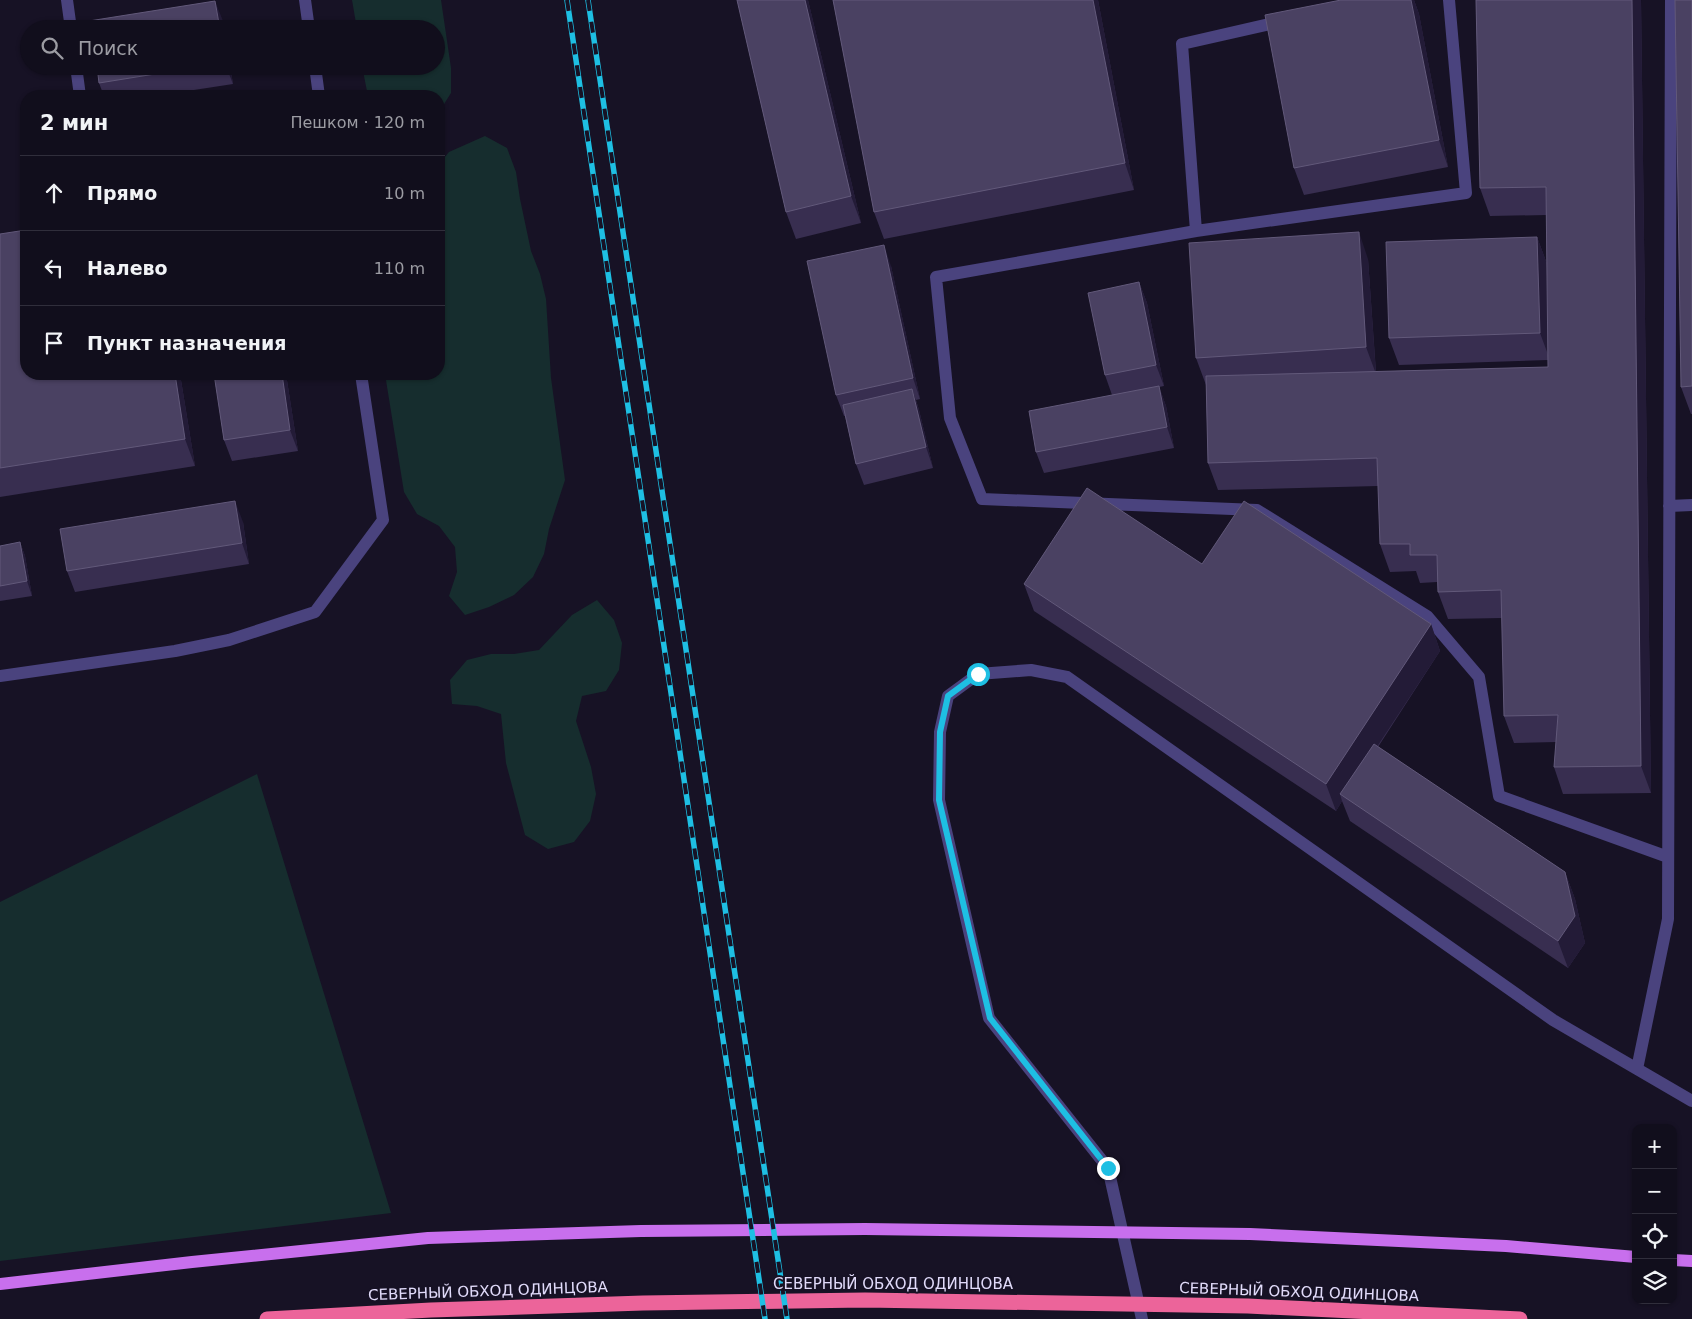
<!DOCTYPE html>
<html lang="ru">
<head>
<meta charset="utf-8">
<style>
	:root { --surface:#110e1c; --page:#1a1725; --text:#f1f3f6; --muted:#9c9ca3; --line:#302e3b }
	body { margin:0; font-family:"DejaVu Sans",sans-serif; background:var(--page); color:var(--text) }
	.controls { position:absolute; right:15px; bottom:15px; display:grid; overflow:hidden; border-radius:10px; box-shadow:0 1px 4px #0004 }
	.controls button { width:45px; height:45px; display:grid; place-items:center; padding:0; border:0; border-bottom:1px solid var(--line); background:var(--surface); color:var(--text); font:25px sans-serif }
	.stop { position:absolute; width:15px; height:15px; margin:-11px; border:4px solid #1ebfe3; border-radius:50%; background:#fff }
	.stop.end { background:#1ebfe3; border-color:#fff; box-shadow:0 1px 5px #0008 }
	.list { margin:0; padding:0; list-style:none }
	h2 { display:flex; justify-content:space-between; align-items:center; height:65px; margin:0; padding:0 20px; font-size:21px }
	h2 small { font-size:16px; font-weight:400; color:var(--muted) }
	.list li { display:grid; grid-template-columns:32px 1fr auto; gap:15px; align-items:center; box-sizing:border-box; height:75px; padding:0 20px; border-top:1px solid var(--line) }
	.list b { display:block; font-size:19px; white-space:nowrap }
	.list em { font-size:16px; font-style:normal; color:var(--muted) }
	.icon { flex:none; width:28px; height:28px; fill:none; stroke:currentColor; stroke-width:2; stroke-linecap:round; stroke-linejoin:round }
	.map { position:relative; flex:none; width:1692px; height:1319px; overflow:hidden }
	.search { position:absolute; background:var(--surface); box-shadow:0 1px 4px #0004; left:20px; top:20px; width:425px; height:55px; display:flex; align-items:center; gap:12px; box-sizing:border-box; padding:0 18px; border-radius:28px; color:var(--muted); font-size:19px }
	.panel { position:absolute; background:var(--surface); box-shadow:0 1px 4px #0004; left:20px; top:90px; width:425px; height:290px; border-radius:20px }
	.map>svg:first-child { display:block }
</style>
</head>
<body>
<div class="map">
<svg width="1692" height="1319" viewBox="0 0 1692 1319">
	<rect width="100%" height="100%" fill="#171225"/>
	<!-- green -->
	<path fill="#162d2e" d="M 352,0 L 441,0 L 451,68 L 451,93 L 439,112 L 439,96 L 368,96 L 362,66 L 436,66 L 436,29 L 357,29 Z
		M 485,136 L 507,148 L 516,172 L 520,199 L 531,251 L 540,274 L 546,299 L 551,378 L 565,480 L 549,529 L 544,554 L 533,577 L 514,595 L 489,607 L 465,615 L 449,596 L 457,572 L 455,547 L 439,526 L 417,514 L 404,492 L 385,374 L 439,374 L 439,249 L 443,246 L 439,232 L 439,164 L 449,152 Z
		M 597,600 L 614,620 L 622,643 L 619,670 L 606,691 L 582,696 L 576,721 L 591,767 L 596,794 L 590,821 L 574,842 L 548,849 L 525,835 L 506,763 L 501,714 L 477,706 L 452,704 L 450,680 L 467,660 L 491,654 L 514,654 L 539,650 L 572,615 Z
		M 257,774 L 391,1213 L 0,1261 L 0,902 Z"/>
	<g fill="none" stroke-linecap="round" stroke-linejoin="round">
		<!-- minor -->
		<path stroke="#4a437e" stroke-width="12" d="M 67,0 L 71,29
			M 305,0 L 309,29
			M 1283,21 L 1182,44 L 1196,231 L 936,277 L 950,418 L 982,499 L 1257,510 L 1427,616 L 1479,677 L 1499,796 L 1668,857
			M 76,66 L 80,96
			M 315,66 L 319,96
			M 1196,231 L 1466,193 L 1449,0
			M 1669,506 L 1692,505
			M 0,676 L 175,651 L 229,640 L 315,612 L 383,520 L 361,374
			M 1637,1069 L 1668,919 L 1671,0
			M 1142,1319 L 1108,1168 L 989,1018 L 939,800 L 940,732 L 948,696 L 978,674 L 1031,670 L 1067,677 L 1553,1020 L 1692,1101"/>
		<!-- major -->
		<path stroke="#c86fed" stroke-width="12" d="M 1673,1260 L 1692,1261
			M 0,1284 L 192,1262 L 428,1238 L 641,1231 L 865,1229 L 1250,1234 L 1506,1246 L 1636,1257"/>
		<!-- highway -->
		<path stroke="#ec649a" stroke-width="15" d="M 267,1319 L 431,1310 L 643,1303 L 865,1300 L 1248,1306 L 1520,1319"/>
		<defs>
			<path id="rail" d="M 567,0 L 765,1319
				M 588,0 L 787,1319"/>
		</defs>
		<!-- rail casing -->
		<use href="#rail" stroke="#1ebfe3" stroke-width="5.5"/>
		<!-- rail -->
		<use href="#rail" stroke="#171225" stroke-width="4" stroke-dasharray="11" stroke-linecap="butt"/>
	</g>
	<!-- wall -->
	<path fill="#382e50" d="M 737,0 L 808,0 L 861,223 L 796,239 L 786,212 Z
		M 833,0 L 1098,0 L 1134,190 L 884,239 L 874,212 Z
		M 1341,0 L 1414,0 L 1419,14 L 1448,167 L 1304,195 L 1294,168 Z
		M 1476,0 L 1641,0 L 1651,793 L 1563,794 L 1554,767 L 1556,742 L 1514,743 L 1504,716 L 1502,618 L 1448,619 L 1438,592 L 1437,582 L 1420,583 L 1416,571 L 1390,572 L 1380,544 L 1378,486 L 1218,490 L 1208,463 L 1206,385 L 1196,358 L 1368,259 L 1376,372 L 1548,367 L 1548,360 L 1399,365 L 1389,338 L 1537,237 L 1547,264 L 1546,215 L 1490,216 L 1480,188 Z
		M 1692,0 L 1692,414 L 1691,414 L 1681,387 Z
		M 97,66 L 230,66 L 233,84 L 155,96 L 104,96 L 99,83 Z
		M 0,234 L 26,374 L 180,374 L 195,466 L 0,497 Z
		M 891,266 L 920,399 L 916,400 L 919,410 L 933,468 L 864,485 L 856,464 L 845,416 L 844,416 L 836,395 Z
		M 1139,282 L 1147,303 L 1164,386 L 1159,387 L 1166,406 L 1174,448 L 1044,473 L 1036,452 L 1112,395 L 1105,375 Z
		M 214,374 L 286,374 L 298,451 L 232,461 L 224,440 Z
		M 243,522 L 249,564 L 75,592 L 67,571 Z
		M 20,542 L 25,556 L 32,596 L 0,601 L 0,546 Z
		M 1202,564 L 1431,624 L 1440,651 L 1378,747 L 1565,872 L 1575,899 L 1585,943 L 1568,968 L 1350,821 L 1342,801 L 1336,811 L 1034,611 L 1024,584 Z"/>
	<!-- shaded-wall -->
	<path fill="#231b37" d="M 805,0 L 808,0 L 861,223 L 851,196 Z
		M 1093,0 L 1098,0 L 1134,190 L 1125,163 Z
		M 1411,0 L 1414,0 L 1419,14 L 1448,167 L 1439,140 Z
		M 1632,0 L 1641,0 L 1651,793 L 1641,766 Z
		M 215,1 L 223,21 L 224,29 L 220,29 Z
		M 226,66 L 230,66 L 233,84 Z
		M 1359,232 L 1368,259 L 1376,374 L 1366,347 Z
		M 1537,237 L 1547,264 L 1550,360 L 1540,333 Z
		M 884,245 L 891,266 L 920,399 L 913,378 Z
		M 1139,282 L 1147,303 L 1164,386 L 1156,365 Z
		M 175,374 L 180,374 L 195,466 L 185,439 Z
		M 282,374 L 286,374 L 298,451 L 290,430 Z
		M 1159,386 L 1166,406 L 1174,448 L 1167,427 Z
		M 912,389 L 919,410 L 933,468 L 926,447 Z
		M 235,501 L 243,522 L 249,564 L 242,543 Z
		M 20,542 L 25,556 L 32,596 L 27,581 Z
		M 1431,624 L 1440,651 L 1344,797 L 1340,794 L 1342,801 L 1336,811 L 1326,784 Z
		M 1565,872 L 1575,899 L 1585,943 L 1568,968 L 1558,941 Z"/>
	<!-- building -->
	<path fill="#4a4162" stroke="#62597a" d="M 737,0 L 805,0 L 851,196 L 786,212 Z
		M 833,0 L 1093,0 L 1125,163 L 874,212 Z
		M 1341,0 L 1411,0 L 1439,140 L 1294,168 L 1265,15 Z
		M 1476,0 L 1632,0 L 1641,766 L 1554,767 L 1558,715 L 1504,716 L 1501,590 L 1438,592 L 1437,555 L 1410,555 L 1410,544 L 1380,544 L 1377,458 L 1208,463 L 1206,376 L 1548,367 L 1546,187 L 1480,188 Z
		M 1675,0 L 1692,0 L 1692,386 L 1681,387 Z
		M 215,1 L 220,29 L 91,29 L 89,21 Z
		M 97,66 L 205,66 L 99,83 Z
		M 242,93 L 243,96 L 222,96 Z
		M 26,230 L 26,374 L 175,374 L 185,439 L 0,468 L 0,234 Z
		M 1359,232 L 1366,347 L 1196,358 L 1189,243 Z
		M 1537,237 L 1540,333 L 1389,338 L 1386,242 Z
		M 884,245 L 913,378 L 836,395 L 807,261 Z
		M 1139,282 L 1156,365 L 1105,375 L 1088,293 Z
		M 214,374 L 282,374 L 290,430 L 224,440 Z
		M 1159,386 L 1167,427 L 1036,452 L 1029,411 Z
		M 912,389 L 926,447 L 856,464 L 843,405 Z
		M 1087,488 L 1202,564 L 1244,501 L 1431,624 L 1326,784 L 1024,584 Z
		M 235,501 L 242,543 L 67,571 L 60,529 Z
		M 20,542 L 27,581 L 0,586 L 0,546 Z
		M 1374,744 L 1565,872 L 1575,916 L 1558,941 L 1340,794 Z"/>
	<g fill="none" stroke-linecap="round" stroke-linejoin="round">
		<!-- route -->
		<path stroke="#1ebfe3" stroke-width="6" d="M 978,674 L 948,696 L 940,732 L 939,800 L 990,1018 L 1108,1168"/>
	</g>
	<g text-anchor="middle" dominant-baseline="central" stroke-width="4" stroke-linejoin="round" paint-order="stroke">
		<!-- street labels -->
		<g font-size="15" fill="#e1dbfa" stroke="#171225">
			<text x="893" y="1284">СЕВЕРНЫЙ ОБХОД ОДИНЦОВА</text>
			<text transform="translate(488 1291) rotate(-2)">СЕВЕРНЫЙ ОБХОД ОДИНЦОВА</text>
			<text transform="translate(1299 1292) rotate(2)">СЕВЕРНЫЙ ОБХОД ОДИНЦОВА</text>
		</g>
	</g>
</svg>
<div class="controls">
<button>+</button>
<button>−</button>
<button><svg class="icon" aria-label="locate" viewBox="0 0 24 24"><circle cx="12" cy="12" r="6"/><path d="M12 2v4M12 18v4M2 12h4M18 12h4"/></svg></button>
<button><svg class="icon" aria-label="layers" viewBox="0 0 24 24"><path d="M12 4l9 5-9 5-9-5zM3 14l9 5 9-5"/></svg></button>
</div>
<div class="stop" style="left:978px;top:674px"></div>
<div class="stop end" style="left:1108px;top:1168px"></div>
<div class="search"><svg class="icon" aria-label="search" viewBox="0 0 24 24"><circle cx="10" cy="10" r="6"/><path d="M15 15l6 6"/></svg>Поиск</div>
<section class="panel">
<h2>2 мин<small>Пешком · 120 m</small></h2>
<ul class="list">
<li><svg class="icon" aria-label="ahead" viewBox="0 0 24 24"><path d="M12 20V5M6 11l6-6 6 6"/></svg><div><b>Прямо</b></div><em>10 m</em></li>
<li><svg class="icon" aria-label="left" viewBox="0 0 24 24"><path d="M17 20v-9H6M10 6l-5 5 5 5"/></svg><div><b>Налево</b></div><em>110 m</em></li>
<li><svg class="icon" aria-label="arrive" viewBox="0 0 24 24"><path d="M6 21V4h12l-3 4 3 4H6"/></svg><div><b>Пункт назначения</b></div></li>
</ul>
</section>
</div>
</body>
</html>
